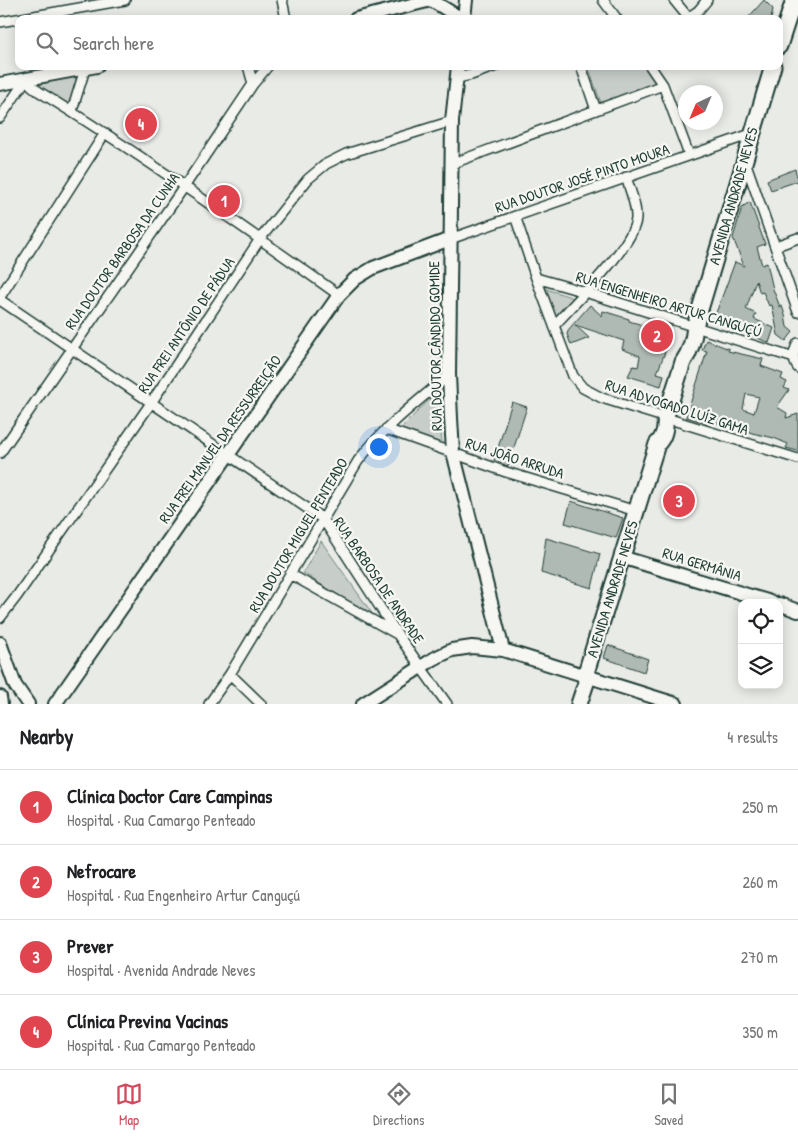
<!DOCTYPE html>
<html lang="en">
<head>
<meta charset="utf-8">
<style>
	:root { --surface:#fff; --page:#f6f6f6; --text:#202124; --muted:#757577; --line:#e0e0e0; --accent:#d1495b }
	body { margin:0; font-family:"Patrick Hand",sans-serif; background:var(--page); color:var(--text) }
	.controls { position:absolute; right:15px; bottom:15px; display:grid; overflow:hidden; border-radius:10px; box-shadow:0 2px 12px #0003 }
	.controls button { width:45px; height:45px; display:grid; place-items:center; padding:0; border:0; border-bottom:1px solid var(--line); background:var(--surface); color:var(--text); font:25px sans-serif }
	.compass { position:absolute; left:678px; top:85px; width:45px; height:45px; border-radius:50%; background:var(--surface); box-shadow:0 2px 12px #0003; rotate:224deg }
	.you { position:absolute; left:378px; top:446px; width:18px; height:18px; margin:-12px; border:4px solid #fff; border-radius:50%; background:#1a73e8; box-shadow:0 0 0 8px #1a73e833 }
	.badge { display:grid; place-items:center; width:32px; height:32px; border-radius:50%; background:var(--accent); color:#fff; font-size:16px; font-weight:700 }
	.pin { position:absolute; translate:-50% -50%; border:2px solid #fff; box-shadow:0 1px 5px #0006 }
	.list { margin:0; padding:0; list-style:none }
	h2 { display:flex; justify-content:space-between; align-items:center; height:65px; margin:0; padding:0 20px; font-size:21px }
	h2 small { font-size:16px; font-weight:400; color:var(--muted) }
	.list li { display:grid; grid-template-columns:32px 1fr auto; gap:15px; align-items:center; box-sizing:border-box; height:75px; padding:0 20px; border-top:1px solid var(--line) }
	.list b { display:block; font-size:19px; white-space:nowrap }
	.list p { margin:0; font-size:16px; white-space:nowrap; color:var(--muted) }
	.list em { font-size:16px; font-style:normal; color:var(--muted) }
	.icon { flex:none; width:28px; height:28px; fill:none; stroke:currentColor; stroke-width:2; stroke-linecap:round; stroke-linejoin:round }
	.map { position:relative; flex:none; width:798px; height:704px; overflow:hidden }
	.search { position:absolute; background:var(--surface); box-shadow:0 2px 12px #0003; left:15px; right:15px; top:15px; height:55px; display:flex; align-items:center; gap:12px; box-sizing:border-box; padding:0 18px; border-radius:10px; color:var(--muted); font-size:19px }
	.sheet { height:365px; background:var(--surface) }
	nav { display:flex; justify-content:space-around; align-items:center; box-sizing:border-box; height:70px; border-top:1px solid var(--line); background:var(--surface); font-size:14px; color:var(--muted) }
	nav a { display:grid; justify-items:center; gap:2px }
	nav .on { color:var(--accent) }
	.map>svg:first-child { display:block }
</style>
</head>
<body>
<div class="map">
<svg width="798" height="704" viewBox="0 0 798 704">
	<rect width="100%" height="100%" fill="#e9ebe7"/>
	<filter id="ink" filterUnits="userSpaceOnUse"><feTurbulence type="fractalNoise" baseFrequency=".02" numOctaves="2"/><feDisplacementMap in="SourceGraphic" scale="10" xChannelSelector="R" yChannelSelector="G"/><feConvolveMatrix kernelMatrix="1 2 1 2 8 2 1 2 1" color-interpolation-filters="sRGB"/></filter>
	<g filter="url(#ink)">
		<!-- green -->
		<path fill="#c7cec9" stroke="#73867e" d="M 588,66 L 644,66 L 656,83 L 601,103 Z
			M 77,76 L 70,109 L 32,86 Z
			M 546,289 L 574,298 L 555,316 Z
			M 438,391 L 442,444 L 399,430 Z
			M 321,541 L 376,619 L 303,573 Z"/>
		<!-- building -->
		<path fill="#b0bab5" stroke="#1f3d34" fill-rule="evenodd" d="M 764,0 L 773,9 L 771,19 L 747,19 Z
			M 795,169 L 798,181 L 771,190 L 767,180 Z
			M 750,202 L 765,244 L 757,247 L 762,265 L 767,263 L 773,289 L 780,307 L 782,306 L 785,315 L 787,327 L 793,332 L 786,341 L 778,335 L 772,305 L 769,306 L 763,292 L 760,293 L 756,281 L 746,309 L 756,314 L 754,319 L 774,328 L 769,343 L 753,336 L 754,334 L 738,331 L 713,321 L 735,262 L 744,266 L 733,238 L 742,207 Z
			M 590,305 L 602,316 L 603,311 L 629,319 L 629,321 L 670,333 L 667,347 L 657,373 L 664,375 L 661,386 L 628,376 L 633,366 L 638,367 L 640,356 L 622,349 L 624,341 L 575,325 L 589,338 L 571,345 L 567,334 L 569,329 Z
			M 706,340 L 729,349 L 728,351 L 763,359 L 761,366 L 783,374 L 781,379 L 787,382 L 784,388 L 789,390 L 777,407 L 787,413 L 786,418 L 798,414 L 798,451 L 786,448 L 788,444 L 774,438 L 752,433 L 740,428 L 722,425 L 711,420 L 709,424 L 686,417 L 707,351 L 702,350 ZM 746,394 L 759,397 L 754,413 L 743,409 Z
			M 512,402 L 527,407 L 508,466 L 494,461 Z
			M 571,501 L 623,518 L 616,538 L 565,523 Z
			M 546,538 L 600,554 L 592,588 L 541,573 Z
			M 608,645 L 648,659 L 644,672 L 604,658 Z"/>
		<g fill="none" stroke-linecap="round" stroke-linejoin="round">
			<defs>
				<path id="street" d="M 282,0 L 286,19
					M 603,0 L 617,19
					M 674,0 L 687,16 C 697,15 701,7 707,0
					M 0,22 L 125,0
					M 248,66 L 253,84
					M 581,66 L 596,110
					M 650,66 L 663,85 L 689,155
					M 30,78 L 31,85 L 38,91 C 141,154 240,225 339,295
					M 457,78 L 471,75 L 496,66
					M 72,111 L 85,69
					M 0,118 L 27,78
					M 745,161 L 798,312
					M 451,164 L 663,85
					M 515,216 L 536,278 L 573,376 L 583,388 L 602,398 L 798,459
					M 450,239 L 751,134
					M 776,246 L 798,238
					M 536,278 L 585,292 L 794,358
					M 0,297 L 105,133
					M 0,300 L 323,519 L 398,635 L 447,704
					M 554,326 C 574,303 633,247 636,219 C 637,206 630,190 626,177
					M 798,343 C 793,352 792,360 798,368
					M 386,429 L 506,472 L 636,511
					M 0,453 L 184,187 L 253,84 L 268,66
					M 290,574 L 397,634
					M 0,618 L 17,596 L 151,403 L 260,239 L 308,179 L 326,164 L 346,154 L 452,121
					M 230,674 L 261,704
					M 209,704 L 230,674 L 358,461 C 384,427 417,402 449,375"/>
				<path id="secondary" d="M 431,0 L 462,19
					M 356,19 L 431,0
					M 464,19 L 466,0
					M 458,66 L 452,121 L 449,375 L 451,418 L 453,452 L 503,650
					M 0,84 L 97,66
					M 621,557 L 774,603
					M 779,604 L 798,611
					M 0,643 L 15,685 L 28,704
					M 0,697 L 1,704
					M 55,704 L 339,295 L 355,279 L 373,268 L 450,239
					M 363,704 L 435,658 L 452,650 L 472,647 L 503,650 L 676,704"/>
				<path id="primary" d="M 779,46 L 794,0
					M 579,704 L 586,683 L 585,676 L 657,444 C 664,438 666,427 665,419 L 683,362 C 690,352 694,338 695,326 L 773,66"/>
			</defs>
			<!-- street casing -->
			<use href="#street" stroke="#1f3d34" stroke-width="12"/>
			<!-- secondary casing -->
			<use href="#secondary" stroke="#1f3d34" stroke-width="16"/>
			<!-- primary casing -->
			<use href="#primary" stroke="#1f3d34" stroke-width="19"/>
			<!-- street -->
			<use href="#street" stroke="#f6f6f2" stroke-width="9"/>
			<!-- secondary -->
			<use href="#secondary" stroke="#f6f6f2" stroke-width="12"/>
			<!-- primary -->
			<use href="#primary" stroke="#f6f6f2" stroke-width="15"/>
		</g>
	</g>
	<g text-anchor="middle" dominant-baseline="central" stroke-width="4.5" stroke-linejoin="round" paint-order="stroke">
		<!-- street labels -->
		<g font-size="15" fill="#1f3d34" stroke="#f6f6f2">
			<text transform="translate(582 178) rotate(-19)">RUA DOUTOR JOSÉ PINTO MOURA</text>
			<text transform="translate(733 196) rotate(-74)">AVENIDA ANDRADE NEVES</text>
			<text transform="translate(122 251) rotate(-55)">RUA DOUTOR BARBOSA DA CUNHA</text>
			<text transform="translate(669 304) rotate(17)">RUA ENGENHEIRO ARTUR CANGUÇÚ</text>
			<text transform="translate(186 325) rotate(-56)">RUA FREI ANTÔNIO DE PÁDUA</text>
			<text transform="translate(435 346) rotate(-91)">RUA DOUTOR CÂNDIDO GOMIDE</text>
			<text transform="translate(677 407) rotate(18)">RUA ADVOGADO LUÍZ GAMA</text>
			<text transform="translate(220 439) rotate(-55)">RUA FREI MANUEL DA RESSURREIÇÃO</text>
			<text transform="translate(515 458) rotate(18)">RUA JOÃO ARRUDA</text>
			<text transform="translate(298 535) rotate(-59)">RUA DOUTOR MIGUEL PENTEADO</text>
			<text transform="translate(702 564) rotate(17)">RUA GERMÂNIA</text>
			<text transform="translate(379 580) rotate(56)">RUA BARBOSA DE ANDRADE</text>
			<text transform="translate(612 589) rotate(-73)">AVENIDA ANDRADE NEVES</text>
		</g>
	</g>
</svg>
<div class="controls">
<button><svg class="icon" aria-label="locate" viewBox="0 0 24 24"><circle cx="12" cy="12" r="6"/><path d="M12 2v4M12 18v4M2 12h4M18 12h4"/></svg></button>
<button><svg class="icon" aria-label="layers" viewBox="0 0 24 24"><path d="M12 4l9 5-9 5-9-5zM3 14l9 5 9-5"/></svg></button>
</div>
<svg class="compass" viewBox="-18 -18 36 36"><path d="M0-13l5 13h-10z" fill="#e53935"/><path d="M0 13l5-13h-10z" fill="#757577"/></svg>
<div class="you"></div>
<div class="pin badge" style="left:224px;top:201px;background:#e0444e">1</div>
<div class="pin badge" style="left:657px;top:336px;background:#e0444e">2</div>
<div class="pin badge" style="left:679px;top:501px;background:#e0444e">3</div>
<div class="pin badge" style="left:141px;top:124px;background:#e0444e">4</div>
<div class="search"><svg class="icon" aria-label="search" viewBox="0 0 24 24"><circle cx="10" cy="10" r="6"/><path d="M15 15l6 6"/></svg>Search here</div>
</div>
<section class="sheet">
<h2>Nearby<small>4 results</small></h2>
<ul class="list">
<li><span class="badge" style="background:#e0444e">1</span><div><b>Clínica Doctor Care Campinas</b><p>Hospital · Rua Camargo Penteado</p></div><em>250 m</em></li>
<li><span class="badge" style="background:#e0444e">2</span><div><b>Nefrocare</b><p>Hospital · Rua Engenheiro Artur Canguçú</p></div><em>260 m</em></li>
<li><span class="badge" style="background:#e0444e">3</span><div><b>Prever</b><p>Hospital · Avenida Andrade Neves</p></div><em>270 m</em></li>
<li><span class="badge" style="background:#e0444e">4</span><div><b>Clínica Previna Vacinas</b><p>Hospital · Rua Camargo Penteado</p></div><em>350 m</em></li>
</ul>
</section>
<nav>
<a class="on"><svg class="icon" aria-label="map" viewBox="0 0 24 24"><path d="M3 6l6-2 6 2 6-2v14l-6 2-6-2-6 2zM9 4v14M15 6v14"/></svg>Map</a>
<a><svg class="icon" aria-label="directions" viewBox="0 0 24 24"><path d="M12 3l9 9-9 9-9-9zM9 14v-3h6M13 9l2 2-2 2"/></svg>Directions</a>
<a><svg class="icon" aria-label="saved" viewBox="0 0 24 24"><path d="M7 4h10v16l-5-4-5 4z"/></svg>Saved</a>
</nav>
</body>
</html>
